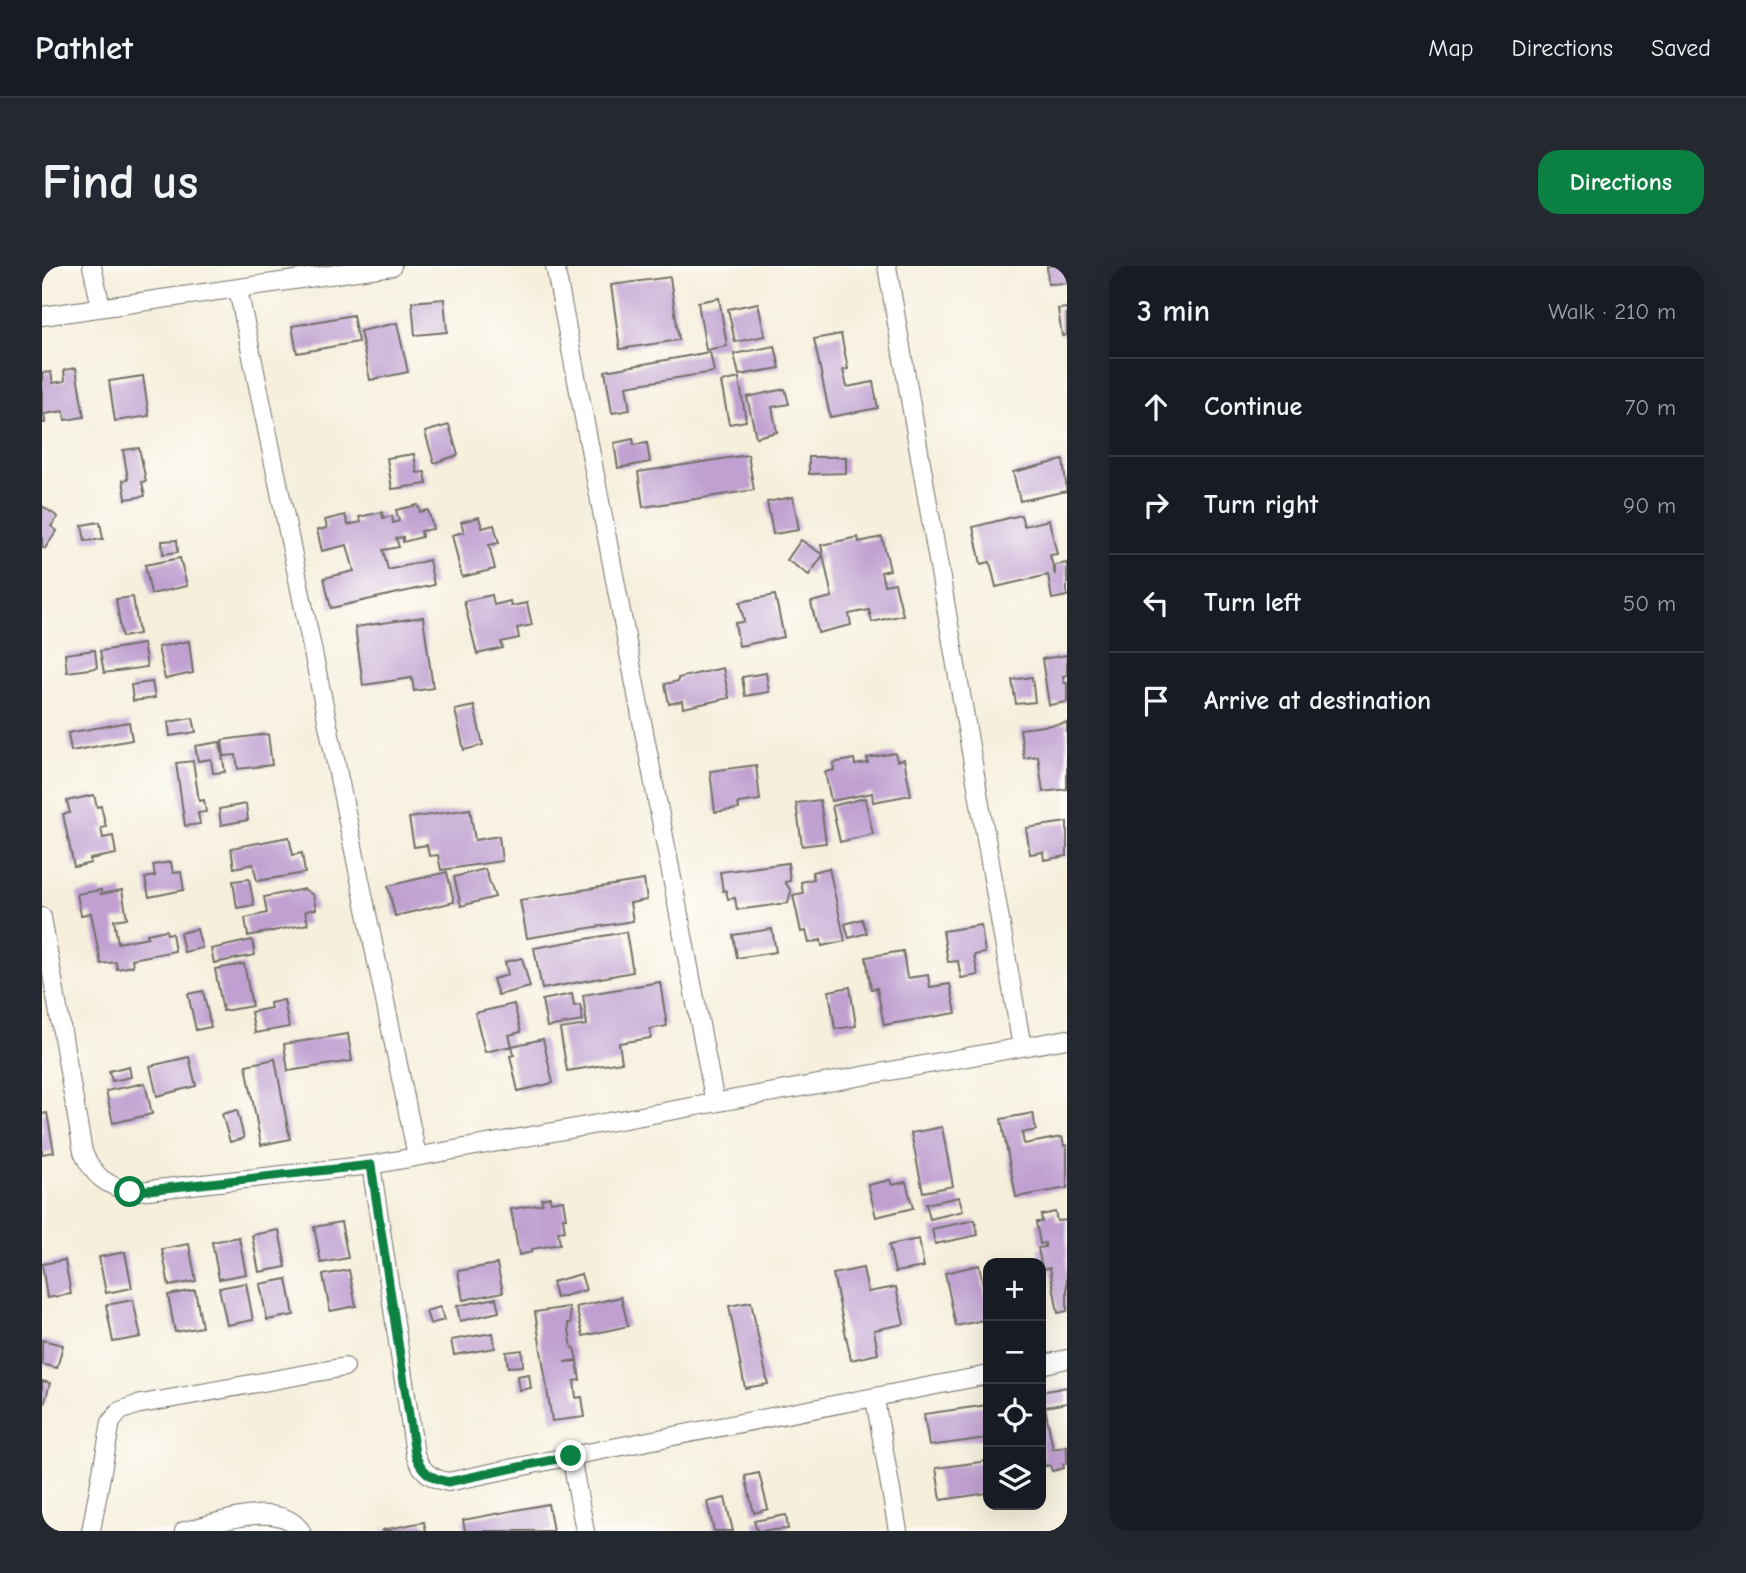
<!DOCTYPE html>
<html lang="en">
<head>
<meta charset="utf-8">
<style>
	:root { --surface:#171b24; --page:#242831; --text:#f1f3f6; --muted:#9ea1a6; --line:#363941; --accent:#0b8043 }
	body { margin:0; font-family:"Comic Neue",sans-serif; background:var(--page); color:var(--text) }
	.controls { position:absolute; right:21px; bottom:21px; display:grid; overflow:hidden; border-radius:14px; box-shadow:0 7px 28px #0002 }
	.controls button { width:63px; height:63px; display:grid; place-items:center; padding:0; border:0; border-bottom:2px solid var(--line); background:var(--surface); color:var(--text); font:35px sans-serif }
	.stop { position:absolute; width:21px; height:21px; margin:-16px; border:5px solid #0b8043; border-radius:50%; background:#fff }
	.stop.end { background:#0b8043; border-color:#fff; box-shadow:0 2px 7px #0008 }
	.list { margin:0; padding:0; list-style:none }
	h2 { display:flex; justify-content:space-between; align-items:center; height:91px; margin:0; padding:0 28px; font-size:30px }
	h2 small { font-size:23px; font-weight:400; color:var(--muted) }
	.list li { display:grid; grid-template-columns:46px 1fr auto; gap:21px; align-items:center; box-sizing:border-box; height:98px; padding:0 28px; border-top:2px solid var(--line) }
	.list b { display:block; font-size:26px; white-space:nowrap }
	.list em { font-size:23px; font-style:normal; color:var(--muted) }
	.icon { flex:none; width:38px; height:38px; fill:none; stroke:currentColor; stroke-width:2; stroke-linecap:round; stroke-linejoin:round }
	.map { position:relative; flex:none; width:1025px; height:1265px; overflow:hidden; border-radius:21px }
	header { display:flex; align-items:center; gap:42px; box-sizing:border-box; height:98px; padding:0 35px; background:var(--surface); border-bottom:2px solid var(--line) }
	header strong { font-size:33px }
	nav { display:flex; gap:38px; margin-inline-start:auto; font-size:24px }
	.intro { display:flex; align-items:center; justify-content:space-between; box-sizing:border-box; height:168px; padding:0 42px }
	h1 { margin:0; font-size:49px }
	.button { padding:18px 32px; border-radius:21px; background:var(--accent); color:#fff; font-size:24px; font-weight:700 }
	main { display:flex; gap:42px; padding:0 42px }
	aside { flex:1; background:var(--surface); border-radius:21px; box-shadow:0 7px 28px #0002 }
	.map>svg:first-child { display:block }
</style>
</head>
<body>
<header>
<strong>Pathlet</strong>
<nav><a>Map</a><a>Directions</a><a>Saved</a></nav>
</header>
<div class="intro"><h1>Find us</h1><a class="button">Directions</a></div>
<main>
<div class="map">
<svg width="1025" height="1265" viewBox="0 0 1025 1265">
	<rect width="100%" height="100%" fill="#fdfcf7"/>
	<filter id="ink" filterUnits="userSpaceOnUse"><feTurbulence type="fractalNoise" baseFrequency=".0143" numOctaves="2"/><feDisplacementMap in="SourceGraphic" scale="14" xChannelSelector="R" yChannelSelector="G"/><feConvolveMatrix kernelMatrix="1 2 1 2 8 2 1 2 1" color-interpolation-filters="sRGB"/></filter>
	<filter id="wash" filterUnits="userSpaceOnUse"><feTurbulence type="fractalNoise" baseFrequency=".00686" numOctaves="4" result="noise"/><feDisplacementMap in="SourceGraphic" scale="28" xChannelSelector="R" yChannelSelector="G"/><feGaussianBlur stdDeviation="1.57" result="paint"/><feColorMatrix in="noise" values="0 0 0 0 0 0 0 0 0 0 0 0 0 0 0 0 0 1.4 0 .05"/><feComposite in="paint" operator="in"/></filter>
	<g filter="url(#wash)">
		<rect width="100%" height="100%" fill="#f5efdc"/>
		<g id="blocks">
			<!-- building -->
			<path fill="#c0a0d1" d="M 1005,0 L 1025,0 L 1025,17 L 1006,18 Z
				M 628,11 L 637,74 L 578,83 L 569,19 Z
				M 677,32 L 685,80 L 664,84 L 656,36 Z
				M 402,33 L 405,66 L 373,69 L 370,36 Z
				M 716,37 L 723,70 L 693,76 L 686,43 Z
				M 1025,42 L 1025,69 L 1020,70 L 1016,43 Z
				M 311,49 L 316,76 L 255,87 L 250,60 Z
				M 355,57 L 366,106 L 328,114 L 318,65 Z
				M 799,68 L 806,103 L 801,104 L 805,121 L 831,116 L 836,142 L 788,151 L 772,73 Z
				M 733,80 L 738,102 L 697,109 L 692,88 Z
				M 668,86 L 672,106 L 584,120 L 588,144 L 570,147 L 563,105 Z
				M 34,102 L 42,151 L 23,154 L 22,145 L 2,148 L 3,157 L 0,157 L 0,107 L 9,106 L 11,117 L 23,115 L 22,104 Z
				M 101,110 L 107,150 L 73,155 L 67,115 Z
				M 697,112 L 704,155 L 687,158 L 679,116 Z
				M 743,123 L 747,138 L 730,141 L 735,166 L 714,171 L 705,131 Z
				M 407,159 L 416,189 L 392,197 L 383,166 Z
				M 591,173 L 592,179 L 605,177 L 608,196 L 576,202 L 572,177 Z
				M 97,182 L 104,215 L 100,216 L 103,230 L 84,233 L 81,214 L 86,213 L 81,184 Z
				M 372,188 L 375,207 L 383,206 L 385,218 L 350,223 L 345,192 Z
				M 706,189 L 712,224 L 601,241 L 596,206 Z
				M 767,191 L 804,191 L 804,207 L 767,208 Z
				M 1021,194 L 1025,225 L 978,235 L 971,206 Z
				M 751,231 L 757,264 L 731,268 L 725,236 Z
				M 376,239 L 378,246 L 386,244 L 391,263 L 379,265 L 380,271 L 361,276 L 361,271 L 354,272 L 357,281 L 341,284 L 346,304 L 387,294 L 392,319 L 289,342 L 282,312 L 312,305 L 305,279 L 280,285 L 275,264 L 285,262 L 283,254 L 303,249 L 306,259 L 319,256 L 317,251 L 340,246 L 341,252 L 350,250 L 351,257 L 357,255 L 354,244 Z
				M 0,240 L 16,251 L 9,260 L 15,265 L 3,282 L 0,281 Z
				M 979,249 L 982,260 L 1007,254 L 1015,288 L 1008,289 L 1013,309 L 1013,299 L 1025,297 L 1025,330 L 1010,333 L 1006,309 L 954,321 L 948,296 L 939,298 L 931,261 Z
				M 437,251 L 440,262 L 452,259 L 457,277 L 447,279 L 453,303 L 420,311 L 410,269 L 422,266 L 419,256 Z
				M 58,256 L 61,273 L 43,275 L 40,259 Z
				M 816,271 L 817,276 L 840,271 L 848,304 L 839,306 L 842,319 L 853,317 L 861,349 L 830,356 L 827,344 L 807,348 L 809,359 L 776,367 L 769,336 L 790,331 L 779,279 Z
				M 135,274 L 136,286 L 121,288 L 120,275 Z
				M 759,274 L 781,289 L 767,309 L 745,294 Z
				M 138,292 L 145,320 L 109,328 L 103,299 Z
				M 450,329 L 452,339 L 468,335 L 469,340 L 485,337 L 490,359 L 475,362 L 477,372 L 459,376 L 461,382 L 435,388 L 422,335 Z
				M 733,329 L 742,371 L 697,380 L 693,357 L 702,356 L 698,336 Z
				M 91,331 L 97,368 L 80,371 L 74,333 Z
				M 381,351 L 391,422 L 372,425 L 370,412 L 321,419 L 313,361 Z
				M 147,375 L 151,407 L 123,413 L 116,381 Z
				M 101,378 L 105,401 L 62,407 L 58,385 Z
				M 53,384 L 55,402 L 25,406 L 23,388 Z
				M 1025,389 L 1025,409 L 1021,410 L 1022,417 L 1025,417 L 1025,436 L 1007,439 L 1000,393 Z
				M 681,402 L 687,432 L 641,442 L 640,435 L 627,438 L 623,418 L 636,415 L 636,412 Z
				M 724,407 L 727,426 L 703,430 L 700,411 Z
				M 990,411 L 993,436 L 974,438 L 970,414 Z
				M 110,416 L 113,432 L 91,435 L 89,419 Z
				M 432,440 L 441,479 L 422,484 L 413,444 Z
				M 151,452 L 154,466 L 128,470 L 126,456 Z
				M 87,456 L 90,474 L 29,485 L 26,467 Z
				M 1025,457 L 1025,523 L 1001,526 L 996,490 L 982,492 L 978,463 Z
				M 226,468 L 230,499 L 196,503 L 194,489 L 182,490 L 180,474 Z
				M 178,476 L 183,506 L 171,507 L 169,493 L 156,495 L 153,480 Z
				M 853,487 L 855,495 L 862,493 L 869,529 L 831,536 L 830,527 L 789,535 L 783,506 L 792,504 L 791,497 L 812,493 L 813,499 L 826,497 L 825,492 Z
				M 151,495 L 157,535 L 162,534 L 164,546 L 156,547 L 158,558 L 143,560 L 134,497 Z
				M 714,499 L 718,534 L 696,537 L 697,543 L 673,546 L 668,505 Z
				M 52,529 L 55,541 L 59,540 L 64,561 L 59,562 L 61,572 L 71,570 L 74,588 L 48,593 L 49,597 L 32,601 L 21,548 L 28,547 L 25,535 Z
				M 823,532 L 831,568 L 798,576 L 790,540 Z
				M 778,534 L 784,577 L 760,580 L 754,537 Z
				M 204,538 L 206,554 L 179,559 L 177,543 Z
				M 428,543 L 433,574 L 457,570 L 460,595 L 399,604 L 396,589 L 387,590 L 385,579 L 372,581 L 367,552 Z
				M 1025,556 L 1025,590 L 1002,594 L 1001,586 L 988,588 L 984,562 Z
				M 247,571 L 251,589 L 260,587 L 263,607 L 215,615 L 211,598 L 192,602 L 189,582 Z
				M 129,596 L 131,607 L 139,606 L 142,624 L 107,631 L 103,612 L 113,610 L 111,599 Z
				M 746,597 L 748,615 L 743,616 L 749,625 L 746,637 L 695,644 L 693,632 L 686,633 L 684,624 L 681,625 L 678,606 Z
				M 787,602 L 803,675 L 780,680 L 779,674 L 767,677 L 764,665 L 759,666 L 751,629 L 761,627 L 759,616 L 772,613 L 770,606 Z
				M 443,603 L 453,631 L 419,640 L 412,611 Z
				M 405,606 L 412,636 L 353,650 L 346,620 Z
				M 207,613 L 212,639 L 195,642 L 191,615 Z
				M 602,614 L 605,634 L 588,637 L 591,655 L 485,672 L 478,634 Z
				M 262,623 L 271,629 L 274,643 L 263,645 L 266,658 L 206,670 L 203,652 L 225,647 L 222,631 Z
				M 59,624 L 59,628 L 80,624 L 85,652 L 72,654 L 76,677 L 106,671 L 105,668 L 124,664 L 125,668 L 130,667 L 133,685 L 90,693 L 91,700 L 75,703 L 74,696 L 59,698 L 49,647 L 39,649 L 35,628 Z
				M 820,653 L 825,667 L 807,672 L 803,658 Z
				M 939,659 L 943,687 L 932,689 L 936,709 L 919,712 L 916,695 L 906,696 L 901,665 Z
				M 155,663 L 160,682 L 142,686 L 138,667 Z
				M 730,663 L 734,686 L 695,692 L 691,669 Z
				M 584,666 L 591,706 L 500,723 L 492,682 Z
				M 210,674 L 213,689 L 172,697 L 169,683 Z
				M 861,685 L 865,712 L 886,709 L 888,721 L 908,718 L 914,747 L 842,759 L 835,722 L 829,723 L 824,691 Z
				M 480,692 L 488,721 L 456,729 L 451,713 L 466,709 L 463,696 Z
				M 202,698 L 210,740 L 181,745 L 173,703 Z
				M 618,716 L 625,760 L 608,763 L 609,772 L 577,777 L 580,796 L 525,805 L 518,763 L 545,759 L 541,729 Z
				M 808,721 L 814,760 L 793,763 L 787,725 Z
				M 161,725 L 169,761 L 154,764 L 146,728 Z
				M 530,728 L 532,740 L 538,739 L 541,755 L 505,761 L 500,734 Z
				M 242,734 L 247,761 L 213,767 L 209,746 L 229,742 L 228,737 Z
				M 472,738 L 479,766 L 467,769 L 470,780 L 443,786 L 433,747 Z
				M 306,768 L 310,795 L 246,805 L 242,778 Z
				M 501,773 L 511,817 L 476,825 L 468,790 L 472,789 L 470,780 Z
				M 147,791 L 154,820 L 115,830 L 108,800 Z
				M 233,793 L 248,873 L 219,879 L 204,799 Z
				M 87,800 L 89,811 L 70,815 L 67,805 Z
				M 103,817 L 110,848 L 71,857 L 64,825 Z
				M 195,844 L 202,872 L 188,876 L 180,848 Z
				M 5,847 L 12,886 L 0,888 L 0,848 Z
				M 991,847 L 994,864 L 980,867 L 982,878 L 1020,871 L 1022,880 L 1025,879 L 1025,922 L 974,931 L 959,853 Z
				M 900,861 L 911,920 L 881,926 L 869,867 Z
				M 848,914 L 850,919 L 864,916 L 871,942 L 834,951 L 826,919 Z
				M 508,931 L 509,936 L 521,934 L 524,952 L 521,952 L 523,965 L 516,966 L 518,978 L 490,983 L 490,986 L 477,989 L 469,943 L 501,938 L 499,933 Z
				M 917,931 L 921,945 L 888,953 L 884,938 Z
				M 1013,946 L 1015,955 L 1025,954 L 1025,1045 L 1016,1047 L 1008,1002 L 1000,1003 L 996,982 L 1003,981 L 1003,977 L 998,978 L 994,956 L 1000,956 L 999,949 Z
				M 933,954 L 936,969 L 893,978 L 890,963 Z
				M 299,956 L 306,992 L 279,997 L 272,961 Z
				M 237,964 L 244,1001 L 217,1006 L 210,969 Z
				M 197,971 L 204,1008 L 177,1013 L 170,976 Z
				M 877,973 L 882,1001 L 853,1006 L 847,979 Z
				M 147,978 L 154,1015 L 127,1020 L 120,983 Z
				M 83,986 L 90,1022 L 64,1027 L 57,991 Z
				M 23,994 L 29,1028 L 5,1032 L 0,998 Z
				M 455,998 L 461,1026 L 421,1034 L 416,1005 Z
				M 937,999 L 946,1042 L 946,1053 L 914,1060 L 903,1007 Z
				M 821,1002 L 826,1026 L 854,1021 L 862,1058 L 832,1064 L 836,1088 L 809,1094 L 791,1008 Z
				M 307,1004 L 314,1040 L 288,1045 L 281,1009 Z
				M 539,1008 L 544,1024 L 514,1032 L 510,1016 Z
				M 245,1013 L 252,1049 L 225,1054 L 218,1018 Z
				M 204,1017 L 211,1054 L 185,1059 L 177,1022 Z
				M 153,1024 L 160,1061 L 133,1066 L 126,1029 Z
				M 579,1031 L 586,1060 L 541,1070 L 534,1041 Z
				M 454,1032 L 457,1046 L 418,1055 L 415,1040 Z
				M 91,1034 L 99,1071 L 71,1076 L 64,1039 Z
				M 709,1036 L 726,1118 L 703,1122 L 687,1040 Z
				M 398,1041 L 402,1054 L 388,1058 L 384,1045 Z
				M 527,1041 L 529,1057 L 526,1057 L 530,1082 L 532,1082 L 535,1094 L 522,1096 L 535,1095 L 538,1114 L 532,1115 L 534,1132 L 540,1131 L 543,1151 L 510,1155 L 493,1046 Z
				M 451,1067 L 453,1082 L 412,1089 L 409,1074 Z
				M 0,1074 L 21,1079 L 15,1102 L 0,1098 Z
				M 480,1084 L 481,1100 L 466,1101 L 464,1086 Z
				M 487,1108 L 489,1122 L 477,1124 L 475,1110 Z
				M 0,1115 L 8,1117 L 2,1139 L 0,1139 Z
				M 1025,1121 L 1025,1137 L 1003,1141 L 1011,1183 L 1025,1180 L 1025,1197 L 1021,1198 L 1022,1202 L 1010,1205 L 1008,1199 L 1003,1200 L 999,1179 L 999,1126 Z
				M 946,1139 L 946,1172 L 887,1180 L 882,1148 Z
				M 946,1195 L 946,1227 L 899,1234 L 894,1202 Z
				M 717,1207 L 726,1243 L 712,1247 L 703,1210 Z
				M 683,1232 L 691,1265 L 672,1265 L 665,1236 Z
				M 506,1238 L 511,1265 L 423,1265 L 421,1254 Z
				M 744,1249 L 746,1263 L 715,1265 L 712,1255 Z
				M 382,1256 L 384,1265 L 340,1265 L 340,1264 Z"/>
		</g>
	</g>
	<g filter="url(#ink)">
		<use href="#blocks" fill-opacity="0" stroke="#727069" stroke-width="2"/>
		<g fill="none" stroke-linecap="round" stroke-linejoin="round">
			<defs>
				<path id="minor" d="M 50,0 L 59,41
					M 513,0 L 673,837
					M 845,0 L 980,781
					M 196,23 L 375,890
					M 0,50 L 350,0
					M 0,651 L 41,886 C 51,910 64,919 88,926 L 329,899 L 1025,773
					M 329,899 L 373,1188 C 379,1205 388,1212 406,1216 L 529,1190 L 946,1109
					M 999,1099 L 1025,1093
					M 833,1133 L 856,1265
					M 529,1190 L 543,1265
					M 49,1265 L 69,1156 L 78,1145 L 94,1139 L 303,1101
					M 142,1265 C 174,1258 237,1232 259,1265"/>
			</defs>
			<!-- minor casing -->
			<use href="#minor" stroke="#727069" stroke-width="20"/>
			<!-- minor -->
			<use href="#minor" stroke="#fff" stroke-width="18"/>
		</g>
	</g>
	<g fill="none" stroke-linecap="round" stroke-linejoin="round" filter="url(#ink)">
		<!-- route -->
		<path stroke="#0b8043" stroke-width="9" d="M 88,926 L 329,899 L 373,1188 C 379,1205 388,1212 406,1216 L 529,1190"/>
	</g>
</svg>
<div class="controls">
<button>+</button>
<button>−</button>
<button><svg class="icon" aria-label="locate" viewBox="0 0 24 24"><circle cx="12" cy="12" r="6"/><path d="M12 2v4M12 18v4M2 12h4M18 12h4"/></svg></button>
<button><svg class="icon" aria-label="layers" viewBox="0 0 24 24"><path d="M12 4l9 5-9 5-9-5zM3 14l9 5 9-5"/></svg></button>
</div>
<div class="stop" style="left:88px;top:926px"></div>
<div class="stop end" style="left:529px;top:1190px"></div>
</div>
<aside>
<h2>3 min<small>Walk · 210 m</small></h2>
<ul class="list">
<li><svg class="icon" aria-label="ahead" viewBox="0 0 24 24"><path d="M12 20V5M6 11l6-6 6 6"/></svg><div><b>Continue</b></div><em>70 m</em></li>
<li><svg class="icon" aria-label="right" viewBox="0 0 24 24"><path d="M7 20v-9h11M14 6l5 5-5 5"/></svg><div><b>Turn right</b></div><em>90 m</em></li>
<li><svg class="icon" aria-label="left" viewBox="0 0 24 24"><path d="M17 20v-9H6M10 6l-5 5 5 5"/></svg><div><b>Turn left</b></div><em>50 m</em></li>
<li><svg class="icon" aria-label="arrive" viewBox="0 0 24 24"><path d="M6 21V4h12l-3 4 3 4H6"/></svg><div><b>Arrive at destination</b></div></li>
</ul>
</aside>
</main>
</body>
</html>
